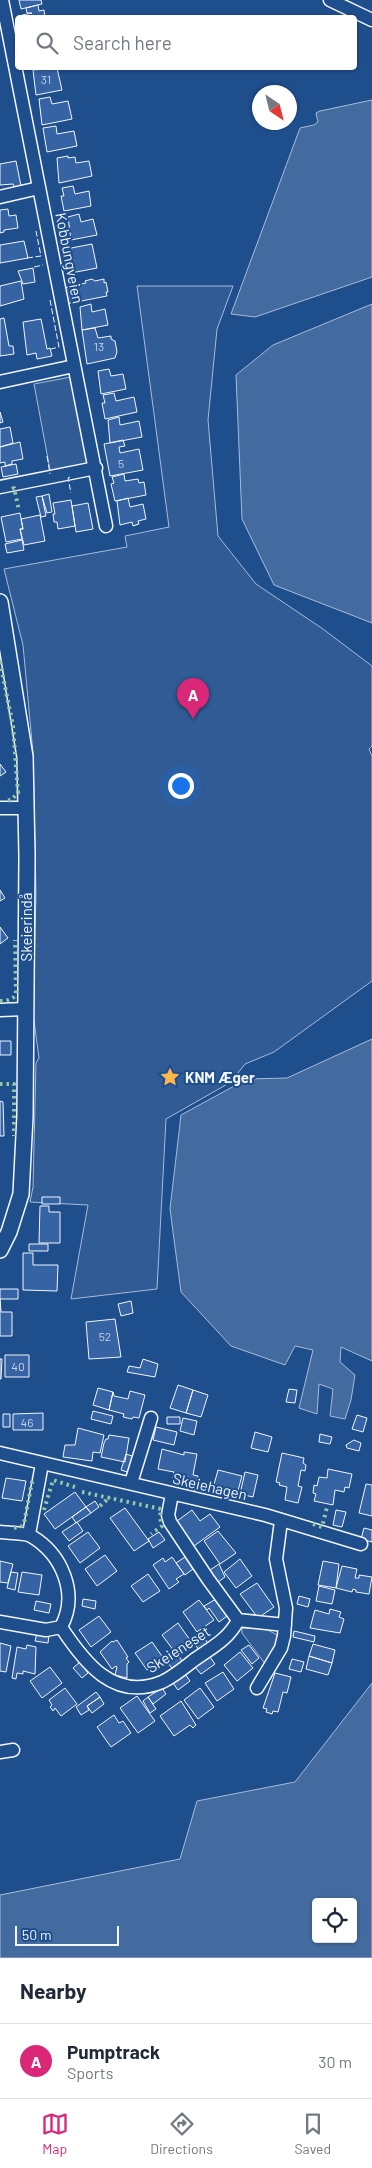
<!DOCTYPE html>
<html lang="en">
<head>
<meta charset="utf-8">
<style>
	:root { --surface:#fff; --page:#f2f2f3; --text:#1f2937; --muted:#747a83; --line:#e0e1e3; --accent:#db2777 }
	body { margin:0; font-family:Barlow,sans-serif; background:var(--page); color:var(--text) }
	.controls { position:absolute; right:15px; bottom:15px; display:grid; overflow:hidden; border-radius:5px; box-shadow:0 1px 4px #0004 }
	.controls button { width:45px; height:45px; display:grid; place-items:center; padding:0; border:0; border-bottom:1px solid var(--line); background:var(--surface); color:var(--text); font:25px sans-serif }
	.compass { position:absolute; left:252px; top:85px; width:45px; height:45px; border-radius:50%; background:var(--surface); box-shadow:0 1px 4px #0004; rotate:145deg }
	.scale { position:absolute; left:15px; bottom:12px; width:104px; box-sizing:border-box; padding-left:5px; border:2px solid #f2f6ff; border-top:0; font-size:14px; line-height:18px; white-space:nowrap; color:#f2f6ff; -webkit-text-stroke:4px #1f4e8c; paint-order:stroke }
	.you { position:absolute; left:180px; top:785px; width:18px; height:18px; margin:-12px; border:4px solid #fff; border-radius:50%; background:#1a73e8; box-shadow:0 0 0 8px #1a73e833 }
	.badge { display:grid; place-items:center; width:32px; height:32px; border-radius:50%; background:var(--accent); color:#fff; font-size:16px; font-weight:700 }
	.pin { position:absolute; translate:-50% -41px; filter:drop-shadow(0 1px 2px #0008) }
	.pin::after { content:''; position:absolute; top:26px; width:18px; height:15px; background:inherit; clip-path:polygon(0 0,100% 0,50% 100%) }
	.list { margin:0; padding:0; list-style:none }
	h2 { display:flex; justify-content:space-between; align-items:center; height:65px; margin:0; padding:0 20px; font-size:21px }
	h2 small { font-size:16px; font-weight:400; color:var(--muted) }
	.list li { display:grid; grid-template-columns:32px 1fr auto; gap:15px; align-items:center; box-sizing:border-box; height:75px; padding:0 20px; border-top:1px solid var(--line) }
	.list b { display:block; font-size:19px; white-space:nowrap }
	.list p { margin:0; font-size:16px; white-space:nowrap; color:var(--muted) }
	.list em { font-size:16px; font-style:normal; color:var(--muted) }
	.icon { flex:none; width:28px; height:28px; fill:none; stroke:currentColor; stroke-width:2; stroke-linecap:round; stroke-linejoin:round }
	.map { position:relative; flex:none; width:372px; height:1958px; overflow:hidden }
	.search { position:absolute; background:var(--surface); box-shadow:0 1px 4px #0004; left:15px; right:15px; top:15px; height:55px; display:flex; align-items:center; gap:12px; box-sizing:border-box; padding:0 18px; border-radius:5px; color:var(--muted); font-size:19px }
	.sheet { height:140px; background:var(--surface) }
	nav { display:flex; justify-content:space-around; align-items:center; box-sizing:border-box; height:70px; border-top:1px solid var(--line); background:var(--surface); font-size:14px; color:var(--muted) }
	nav a { display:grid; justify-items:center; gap:2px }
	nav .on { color:var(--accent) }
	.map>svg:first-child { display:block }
</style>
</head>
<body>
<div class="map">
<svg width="372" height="1958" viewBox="0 0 372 1958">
	<rect width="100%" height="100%" fill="#1f4e8c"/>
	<!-- green -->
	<path fill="#305b95" stroke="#a8bbd7" d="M 137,286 L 233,286 L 217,329 L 208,420 L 218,536 L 256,584 L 323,629 L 372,666 L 372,746 L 369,749 L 372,756 L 372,981 L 274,1052 L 245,1064 L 231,1082 L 166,1119 L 157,1289 L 71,1299 L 88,1205 L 30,1202 L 33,1187 L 36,1063 L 39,1058 L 33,1013 L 36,893 L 33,753 L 23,645 L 4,569 L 127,547 L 125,536 L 169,527 Z
		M 71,377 L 94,467 L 51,475 L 34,384 Z
		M 242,1628 L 266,1629 L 277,1635 L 279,1640 L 266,1665 L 242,1633 Z"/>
	<!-- water -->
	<path fill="#446ba0" stroke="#a8bbd7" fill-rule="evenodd" d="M 372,100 L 372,277 L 255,317 L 231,314 L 300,128 L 314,125 L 318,122 L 316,113 L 320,111 Z
		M 372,304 L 372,623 L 274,585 L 242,519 L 236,375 L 273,345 Z
		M 372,1039 L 372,1361 L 341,1347 L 340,1362 L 355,1375 L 351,1400 L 345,1419 L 330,1416 L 333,1389 L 319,1384 L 317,1414 L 299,1408 L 313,1350 L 295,1346 L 285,1365 L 231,1346 L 181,1292 L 170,1209 L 181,1115 L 247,1079 L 287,1078 Z
		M 372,1683 L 372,1958 L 0,1958 L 0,1895 L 180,1859 L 197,1801 L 295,1782 ZM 316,1902 L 353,1902 L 353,1939 L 316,1939 Z"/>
	<!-- building -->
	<path fill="#3563a3" stroke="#f2f6ff" d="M 19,0 L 41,0 L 42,4 L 21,9 Z
		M 38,5 L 39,11 L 44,10 L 45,18 L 23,18 L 22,15 L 32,13 L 27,13 L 26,8 Z
		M 57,68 L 62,90 L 36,95 L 33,70 Z
		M 50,97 L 52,104 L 68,101 L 72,119 L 42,125 L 39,99 Z
		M 56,126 L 57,134 L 74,131 L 77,146 L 47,152 L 43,128 Z
		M 68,156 L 68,158 L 75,157 L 76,163 L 89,161 L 92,176 L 59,183 L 57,158 Z
		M 16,161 L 21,186 L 15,188 L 13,184 L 0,185 L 0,164 Z
		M 73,186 L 75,194 L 89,191 L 91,206 L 64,211 L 61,196 L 64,196 L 62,188 Z
		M 8,209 L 9,216 L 16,215 L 18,228 L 4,230 L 4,232 L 0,233 L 0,210 Z
		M 79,214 L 81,222 L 93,219 L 97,235 L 71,240 L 68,217 Z
		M 24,241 L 28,258 L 0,263 L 0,245 Z
		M 92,244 L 97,268 L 71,273 L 66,249 Z
		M 33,268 L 35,282 L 23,284 L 18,271 Z
		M 92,279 L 95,281 L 104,279 L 104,283 L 106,282 L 108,292 L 106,292 L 107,296 L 76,302 L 73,286 L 86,283 L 85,281 Z
		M 21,281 L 24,299 L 0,306 L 0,286 Z
		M 71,286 L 75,302 L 67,304 L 64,288 Z
		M 91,304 L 92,312 L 105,309 L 108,325 L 82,330 L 80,307 Z
		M 4,318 L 9,346 L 13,346 L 14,354 L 0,356 L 0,319 Z
		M 41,319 L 47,349 L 50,348 L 52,356 L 37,359 L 36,353 L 27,355 L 23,322 Z
		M 95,328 L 98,338 L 111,336 L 111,339 L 115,341 L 117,352 L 115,358 L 87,364 L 82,330 Z
		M 109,369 L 111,376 L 123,374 L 126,389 L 101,394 L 98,371 Z
		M 114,393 L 116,401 L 134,397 L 137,412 L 105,419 L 102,403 L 105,403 L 103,395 Z
		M 0,412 L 3,422 L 0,423 Z
		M 119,417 L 120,425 L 139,421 L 142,437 L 110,443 L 108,420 Z
		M 10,427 L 13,443 L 0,447 L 0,429 Z
		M 123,440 L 125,446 L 119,447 L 120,453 L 139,449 L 143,470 L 110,476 L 104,444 Z
		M 20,442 L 23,459 L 12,461 L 12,464 L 5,466 L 5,462 L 0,463 L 0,447 Z
		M 16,464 L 18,474 L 3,477 L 1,467 Z
		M 124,474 L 125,481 L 138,479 L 139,483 L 144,482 L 146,495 L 115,501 L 111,484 L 114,483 L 112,477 Z
		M 49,494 L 52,512 L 47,513 L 42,496 Z
		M 42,496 L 46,516 L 41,517 L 36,497 Z
		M 128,498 L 130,507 L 143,504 L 146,519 L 138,521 L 139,524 L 133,526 L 132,522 L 120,525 L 117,501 Z
		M 71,500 L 75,526 L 58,529 L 57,522 L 54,522 L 53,514 L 55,514 L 53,503 Z
		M 88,503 L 93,529 L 76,532 L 72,506 Z
		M 20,513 L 23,529 L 20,529 L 22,539 L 6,542 L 1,517 Z
		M 40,515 L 45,541 L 24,545 L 20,529 L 23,529 L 21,519 Z
		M 22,540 L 24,550 L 7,553 L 5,544 Z
		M 0,764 L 6,772 L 0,776 Z
		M 0,890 L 5,898 L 0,901 Z
		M 0,927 L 8,938 L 0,944 Z
		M 0,1041 L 11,1041 L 11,1055 L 0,1055 Z
		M 0,1101 L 3,1102 L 4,1136 L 0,1136 Z
		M 42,1197 L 60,1197 L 60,1204 L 42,1204 Z
		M 40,1206 L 49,1206 L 49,1212 L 60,1212 L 60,1243 L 39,1243 Z
		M 29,1244 L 48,1244 L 48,1251 L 29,1251 Z
		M 23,1253 L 33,1253 L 33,1265 L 58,1265 L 57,1291 L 23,1290 Z
		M 0,1289 L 18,1289 L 18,1299 L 0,1299 Z
		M 0,1299 L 1,1312 L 12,1312 L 12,1336 L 0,1336 Z
		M 131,1301 L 133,1313 L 121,1316 L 118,1304 Z
		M 115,1319 L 121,1357 L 89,1359 L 86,1322 Z
		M 5,1355 L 29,1355 L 29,1377 L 5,1377 Z
		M 0,1359 L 2,1359 L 1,1379 L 0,1379 Z
		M 143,1359 L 158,1364 L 155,1377 L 127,1372 L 129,1366 L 140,1368 Z
		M 178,1385 L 193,1390 L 186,1413 L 170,1408 Z
		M 98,1388 L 113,1392 L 109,1410 L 93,1405 Z
		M 289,1389 L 297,1390 L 295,1403 L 286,1402 Z
		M 193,1390 L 208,1395 L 201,1417 L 186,1413 Z
		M 130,1391 L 145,1395 L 139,1418 L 133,1417 L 132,1419 L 123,1417 L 124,1414 L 109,1410 L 113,1392 L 114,1396 L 128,1399 Z
		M 93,1411 L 113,1416 L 111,1424 L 91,1419 Z
		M 43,1413 L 43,1430 L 13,1430 L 13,1414 Z
		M 3,1414 L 10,1414 L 10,1427 L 3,1427 Z
		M 357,1415 L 367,1418 L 363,1432 L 352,1429 Z
		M 167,1417 L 180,1417 L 180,1424 L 167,1424 Z
		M 183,1418 L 197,1421 L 194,1435 L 180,1431 Z
		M 156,1427 L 177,1432 L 174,1445 L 153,1440 Z
		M 78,1428 L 104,1435 L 100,1453 L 93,1452 L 92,1461 L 63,1457 L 65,1445 L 75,1445 Z
		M 255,1432 L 272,1437 L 268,1452 L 251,1448 Z
		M 320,1434 L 332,1437 L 330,1444 L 319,1442 Z
		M 109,1435 L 129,1438 L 125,1462 L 101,1457 L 104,1443 L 106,1439 L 108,1439 Z
		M 354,1440 L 361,1443 L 359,1451 L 347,1448 L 346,1445 Z
		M 162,1449 L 184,1455 L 184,1452 L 197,1454 L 193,1475 L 198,1476 L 194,1494 L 186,1492 L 189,1482 L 173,1478 L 174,1472 L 158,1469 Z
		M 282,1453 L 304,1458 L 303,1463 L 306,1465 L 305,1471 L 301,1470 L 298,1486 L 302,1487 L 298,1503 L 285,1500 L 287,1487 L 279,1485 L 280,1483 L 276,1482 Z
		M 126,1454 L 135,1457 L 130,1473 L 121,1470 Z
		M 328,1469 L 352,1474 L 349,1488 L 345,1487 L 344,1492 L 335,1490 L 333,1505 L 314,1501 L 316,1494 L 313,1493 L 314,1485 L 317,1486 L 319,1477 L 327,1478 Z
		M 218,1470 L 242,1476 L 237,1494 L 213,1488 Z
		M 245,1472 L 258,1475 L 253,1497 L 240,1494 Z
		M 6,1478 L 26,1481 L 22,1501 L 2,1498 Z
		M 366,1484 L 372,1485 L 372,1516 L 359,1513 Z
		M 75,1492 L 86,1507 L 55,1529 L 44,1514 Z
		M 95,1501 L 99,1507 L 91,1513 L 86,1507 Z
		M 86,1507 L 91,1513 L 76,1523 L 72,1517 Z
		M 125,1508 L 149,1541 L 134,1551 L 110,1518 Z
		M 192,1510 L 200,1521 L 210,1514 L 220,1527 L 194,1546 L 177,1521 Z
		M 336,1510 L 346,1512 L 342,1527 L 333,1525 Z
		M 77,1522 L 83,1531 L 69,1541 L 62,1532 Z
		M 364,1528 L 372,1530 L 372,1542 L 361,1539 Z
		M 218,1531 L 236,1553 L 220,1564 L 204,1541 Z
		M 88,1532 L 100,1548 L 80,1563 L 68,1546 Z
		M 159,1532 L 165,1540 L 153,1548 L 148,1539 Z
		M 105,1555 L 117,1571 L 97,1586 L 85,1569 Z
		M 172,1557 L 184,1574 L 176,1579 L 179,1582 L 169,1589 L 153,1565 L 163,1558 L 165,1562 Z
		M 185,1557 L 193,1569 L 185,1575 L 176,1563 Z
		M 240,1559 L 252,1576 L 236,1588 L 224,1572 Z
		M 0,1561 L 13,1564 L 8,1583 L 0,1582 Z
		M 323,1561 L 339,1564 L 336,1588 L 318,1585 Z
		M 219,1564 L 225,1577 L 218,1582 L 210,1570 Z
		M 342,1566 L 357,1569 L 355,1578 L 359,1578 L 359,1575 L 372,1577 L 369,1594 L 356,1592 L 356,1590 L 353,1589 L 352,1592 L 336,1588 Z
		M 11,1572 L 18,1573 L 15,1590 L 7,1588 Z
		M 22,1572 L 42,1575 L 39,1595 L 18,1592 Z
		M 148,1574 L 160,1591 L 143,1602 L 131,1586 Z
		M 257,1583 L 274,1607 L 258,1618 L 240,1594 Z
		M 319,1586 L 335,1590 L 332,1604 L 316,1601 Z
		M 299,1596 L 310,1599 L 308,1607 L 297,1604 Z
		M 83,1599 L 96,1601 L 95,1609 L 82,1606 Z
		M 216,1599 L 227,1616 L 219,1622 L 209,1608 L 207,1610 L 204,1606 Z
		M 199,1600 L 214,1620 L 197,1632 L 183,1612 Z
		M 36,1601 L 51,1604 L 49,1613 L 34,1610 Z
		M 330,1609 L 341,1612 L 339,1617 L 344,1619 L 340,1633 L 310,1628 L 315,1610 L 329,1614 Z
		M 99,1616 L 111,1632 L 91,1647 L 79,1630 Z
		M 178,1623 L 190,1640 L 182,1645 L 183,1647 L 174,1651 L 162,1635 Z
		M 294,1631 L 315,1636 L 314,1642 L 293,1637 Z
		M 200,1632 L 208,1643 L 199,1650 L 191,1639 Z
		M 37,1633 L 49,1635 L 48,1643 L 35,1641 Z
		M 117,1640 L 128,1657 L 126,1658 L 129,1662 L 127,1664 L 127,1678 L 115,1675 L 117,1667 L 116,1666 L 112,1669 L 100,1652 L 112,1641 L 113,1642 Z
		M 152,1642 L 164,1659 L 147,1670 L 135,1653 Z
		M 0,1643 L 11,1646 L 6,1672 L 0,1671 Z
		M 313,1644 L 335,1650 L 332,1663 L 309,1656 Z
		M 27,1645 L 36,1647 L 35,1674 L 23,1671 L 23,1674 L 17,1673 L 16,1679 L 12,1678 L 17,1647 L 26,1649 Z
		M 249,1645 L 259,1658 L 252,1664 L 241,1650 Z
		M 170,1652 L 173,1656 L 177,1653 L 182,1661 L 172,1668 L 166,1661 L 169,1659 L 166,1654 Z
		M 240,1652 L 253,1668 L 237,1681 L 224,1665 Z
		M 309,1656 L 332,1663 L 328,1675 L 306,1669 Z
		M 210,1657 L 215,1664 L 201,1674 L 195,1667 Z
		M 292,1659 L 304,1662 L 301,1672 L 289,1669 Z
		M 80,1662 L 88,1673 L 82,1678 L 73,1668 Z
		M 50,1667 L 62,1683 L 42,1698 L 30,1681 Z
		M 223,1672 L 234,1689 L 217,1701 L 205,1683 Z
		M 275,1673 L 291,1677 L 287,1693 L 283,1692 L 278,1712 L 273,1711 L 272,1714 L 266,1712 L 267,1709 L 263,1708 Z
		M 185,1674 L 190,1681 L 178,1690 L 173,1683 Z
		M 65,1688 L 77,1704 L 61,1716 L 55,1708 L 53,1711 L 50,1707 L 52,1705 L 49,1700 Z
		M 162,1688 L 166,1694 L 153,1704 L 148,1697 Z
		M 200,1688 L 214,1707 L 198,1719 L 184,1700 Z
		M 96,1692 L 100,1697 L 87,1706 L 89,1710 L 81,1715 L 76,1707 Z
		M 137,1696 L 155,1721 L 138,1733 L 120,1708 Z
		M 100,1697 L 104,1704 L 92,1713 L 87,1706 Z
		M 148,1697 L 156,1709 L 150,1713 L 143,1701 Z
		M 181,1701 L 196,1725 L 193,1728 L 190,1725 L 174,1736 L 160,1716 Z
		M 114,1715 L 119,1723 L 123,1721 L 131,1733 L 111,1747 L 97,1727 Z"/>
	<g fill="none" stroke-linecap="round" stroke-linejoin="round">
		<defs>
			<path id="minor" d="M 2,0 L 106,526
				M 330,0 L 372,20
				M 0,197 L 39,188
				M 0,382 L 74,366
				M 0,487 L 96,468
				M 0,808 L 27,808
				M 0,1010 L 25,1009
				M 0,1453 L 265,1515 L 361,1544
				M 131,1483 L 151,1418
				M 172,1494 L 168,1515 L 170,1522 L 208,1579 L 238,1620 L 285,1625
				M 0,1532 C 7,1533 26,1533 31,1536 C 62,1554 79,1594 61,1627 C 84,1662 114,1702 162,1682 C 173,1677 184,1668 194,1660 C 211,1648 229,1639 238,1620
				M 29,1534 L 42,1464
				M 0,1622 L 46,1630 L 61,1627
				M 257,1688 L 281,1648 L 284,1636 L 286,1608 L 276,1559 L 281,1521
				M 0,1752 L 13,1750"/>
			<path id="tertiary" d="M 0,602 L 25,757 L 27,856 L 25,1116 L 21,1194 L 9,1232 L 0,1250"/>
		</defs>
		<!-- minor casing -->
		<use href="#minor" stroke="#f2f6ff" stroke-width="15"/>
		<!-- tertiary casing -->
		<use href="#tertiary" stroke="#f2f6ff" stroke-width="18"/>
		<!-- minor -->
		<use href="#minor" stroke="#1f4e8c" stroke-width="12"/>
		<!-- tertiary -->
		<use href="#tertiary" stroke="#1f4e8c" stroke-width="15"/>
		<!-- hedge -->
		<path stroke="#97c8a6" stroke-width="4" stroke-dasharray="2.5 4" stroke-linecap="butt" d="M 12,489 L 14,488 L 19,510
			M 0,662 L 13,726 L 18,793 L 11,800 L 4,801
			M 0,1001 C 7,1001 13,1000 16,994 L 15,940
			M 0,1084 L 14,1084 L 14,1136
			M 82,1492 L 161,1509 L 160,1518 L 162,1526 L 151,1534
			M 100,1506 L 110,1497
			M 44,1510 L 53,1480 L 75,1487
			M 313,1524 L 322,1527 L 327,1507
			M 14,1528 L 22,1526 L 24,1523 L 33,1477"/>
		<!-- fence -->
		<path stroke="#f2f6ff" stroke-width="1" stroke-dasharray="6 2.5" stroke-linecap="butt" d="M 27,258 L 41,256 L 36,231
			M 34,267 L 43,265
			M 50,300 L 59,347 L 51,349
			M 47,456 L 50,474
			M 70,477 L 68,478 L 71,493"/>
	</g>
	<!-- icons -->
	<defs>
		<symbol id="sight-bare" viewBox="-9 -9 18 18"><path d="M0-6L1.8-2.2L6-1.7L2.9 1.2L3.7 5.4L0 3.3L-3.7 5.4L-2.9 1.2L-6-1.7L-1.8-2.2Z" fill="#ffb74d" stroke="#1f4e8c" stroke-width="2.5" paint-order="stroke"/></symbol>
	</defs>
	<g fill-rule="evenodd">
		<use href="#sight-bare" x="156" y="1063" width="28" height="28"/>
	</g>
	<g text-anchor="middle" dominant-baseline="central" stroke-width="4" stroke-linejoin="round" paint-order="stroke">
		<!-- number labels -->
		<g font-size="12" fill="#c3d1e8">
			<text x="46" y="79">31</text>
			<text x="99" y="346">13</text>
			<text x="121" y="463">5</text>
			<text x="105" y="1336">52</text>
			<text x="18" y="1366">40</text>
			<text x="27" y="1422">46</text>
		</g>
		<!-- street labels -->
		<g font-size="15" fill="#f2f6ff" stroke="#1f4e8c">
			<text transform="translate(70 258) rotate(79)">Kobbungveien</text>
			<text transform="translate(26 927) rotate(-90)">Skeierindå</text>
			<text transform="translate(210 1486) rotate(13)">Skeiehagen</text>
			<text transform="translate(178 1649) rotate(-33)">Skeieneset</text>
		</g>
		<!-- poi labels -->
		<g font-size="15" font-weight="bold" fill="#f2f6ff" stroke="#1f4e8c" text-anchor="start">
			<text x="185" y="1077">KNM Æger</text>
		</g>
	</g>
</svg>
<div class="controls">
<button><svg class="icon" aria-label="locate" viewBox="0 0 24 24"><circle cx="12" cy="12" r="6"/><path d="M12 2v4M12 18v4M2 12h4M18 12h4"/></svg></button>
</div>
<svg class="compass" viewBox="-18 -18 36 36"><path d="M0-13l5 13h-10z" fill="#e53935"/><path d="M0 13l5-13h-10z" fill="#747a83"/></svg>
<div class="scale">50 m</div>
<div class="you"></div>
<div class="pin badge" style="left:193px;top:719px">A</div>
<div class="search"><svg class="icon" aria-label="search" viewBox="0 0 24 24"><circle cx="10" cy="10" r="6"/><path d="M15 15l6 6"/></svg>Search here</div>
</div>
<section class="sheet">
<h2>Nearby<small></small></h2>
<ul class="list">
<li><span class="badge">A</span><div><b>Pumptrack</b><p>Sports</p></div><em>30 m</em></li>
</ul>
</section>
<nav>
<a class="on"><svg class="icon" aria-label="map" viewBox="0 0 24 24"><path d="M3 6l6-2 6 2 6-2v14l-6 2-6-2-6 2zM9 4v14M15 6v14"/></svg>Map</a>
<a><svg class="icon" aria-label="directions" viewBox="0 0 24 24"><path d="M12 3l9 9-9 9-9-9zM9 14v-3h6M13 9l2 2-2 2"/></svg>Directions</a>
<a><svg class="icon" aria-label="saved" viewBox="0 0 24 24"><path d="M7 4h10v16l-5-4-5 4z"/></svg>Saved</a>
</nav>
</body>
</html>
